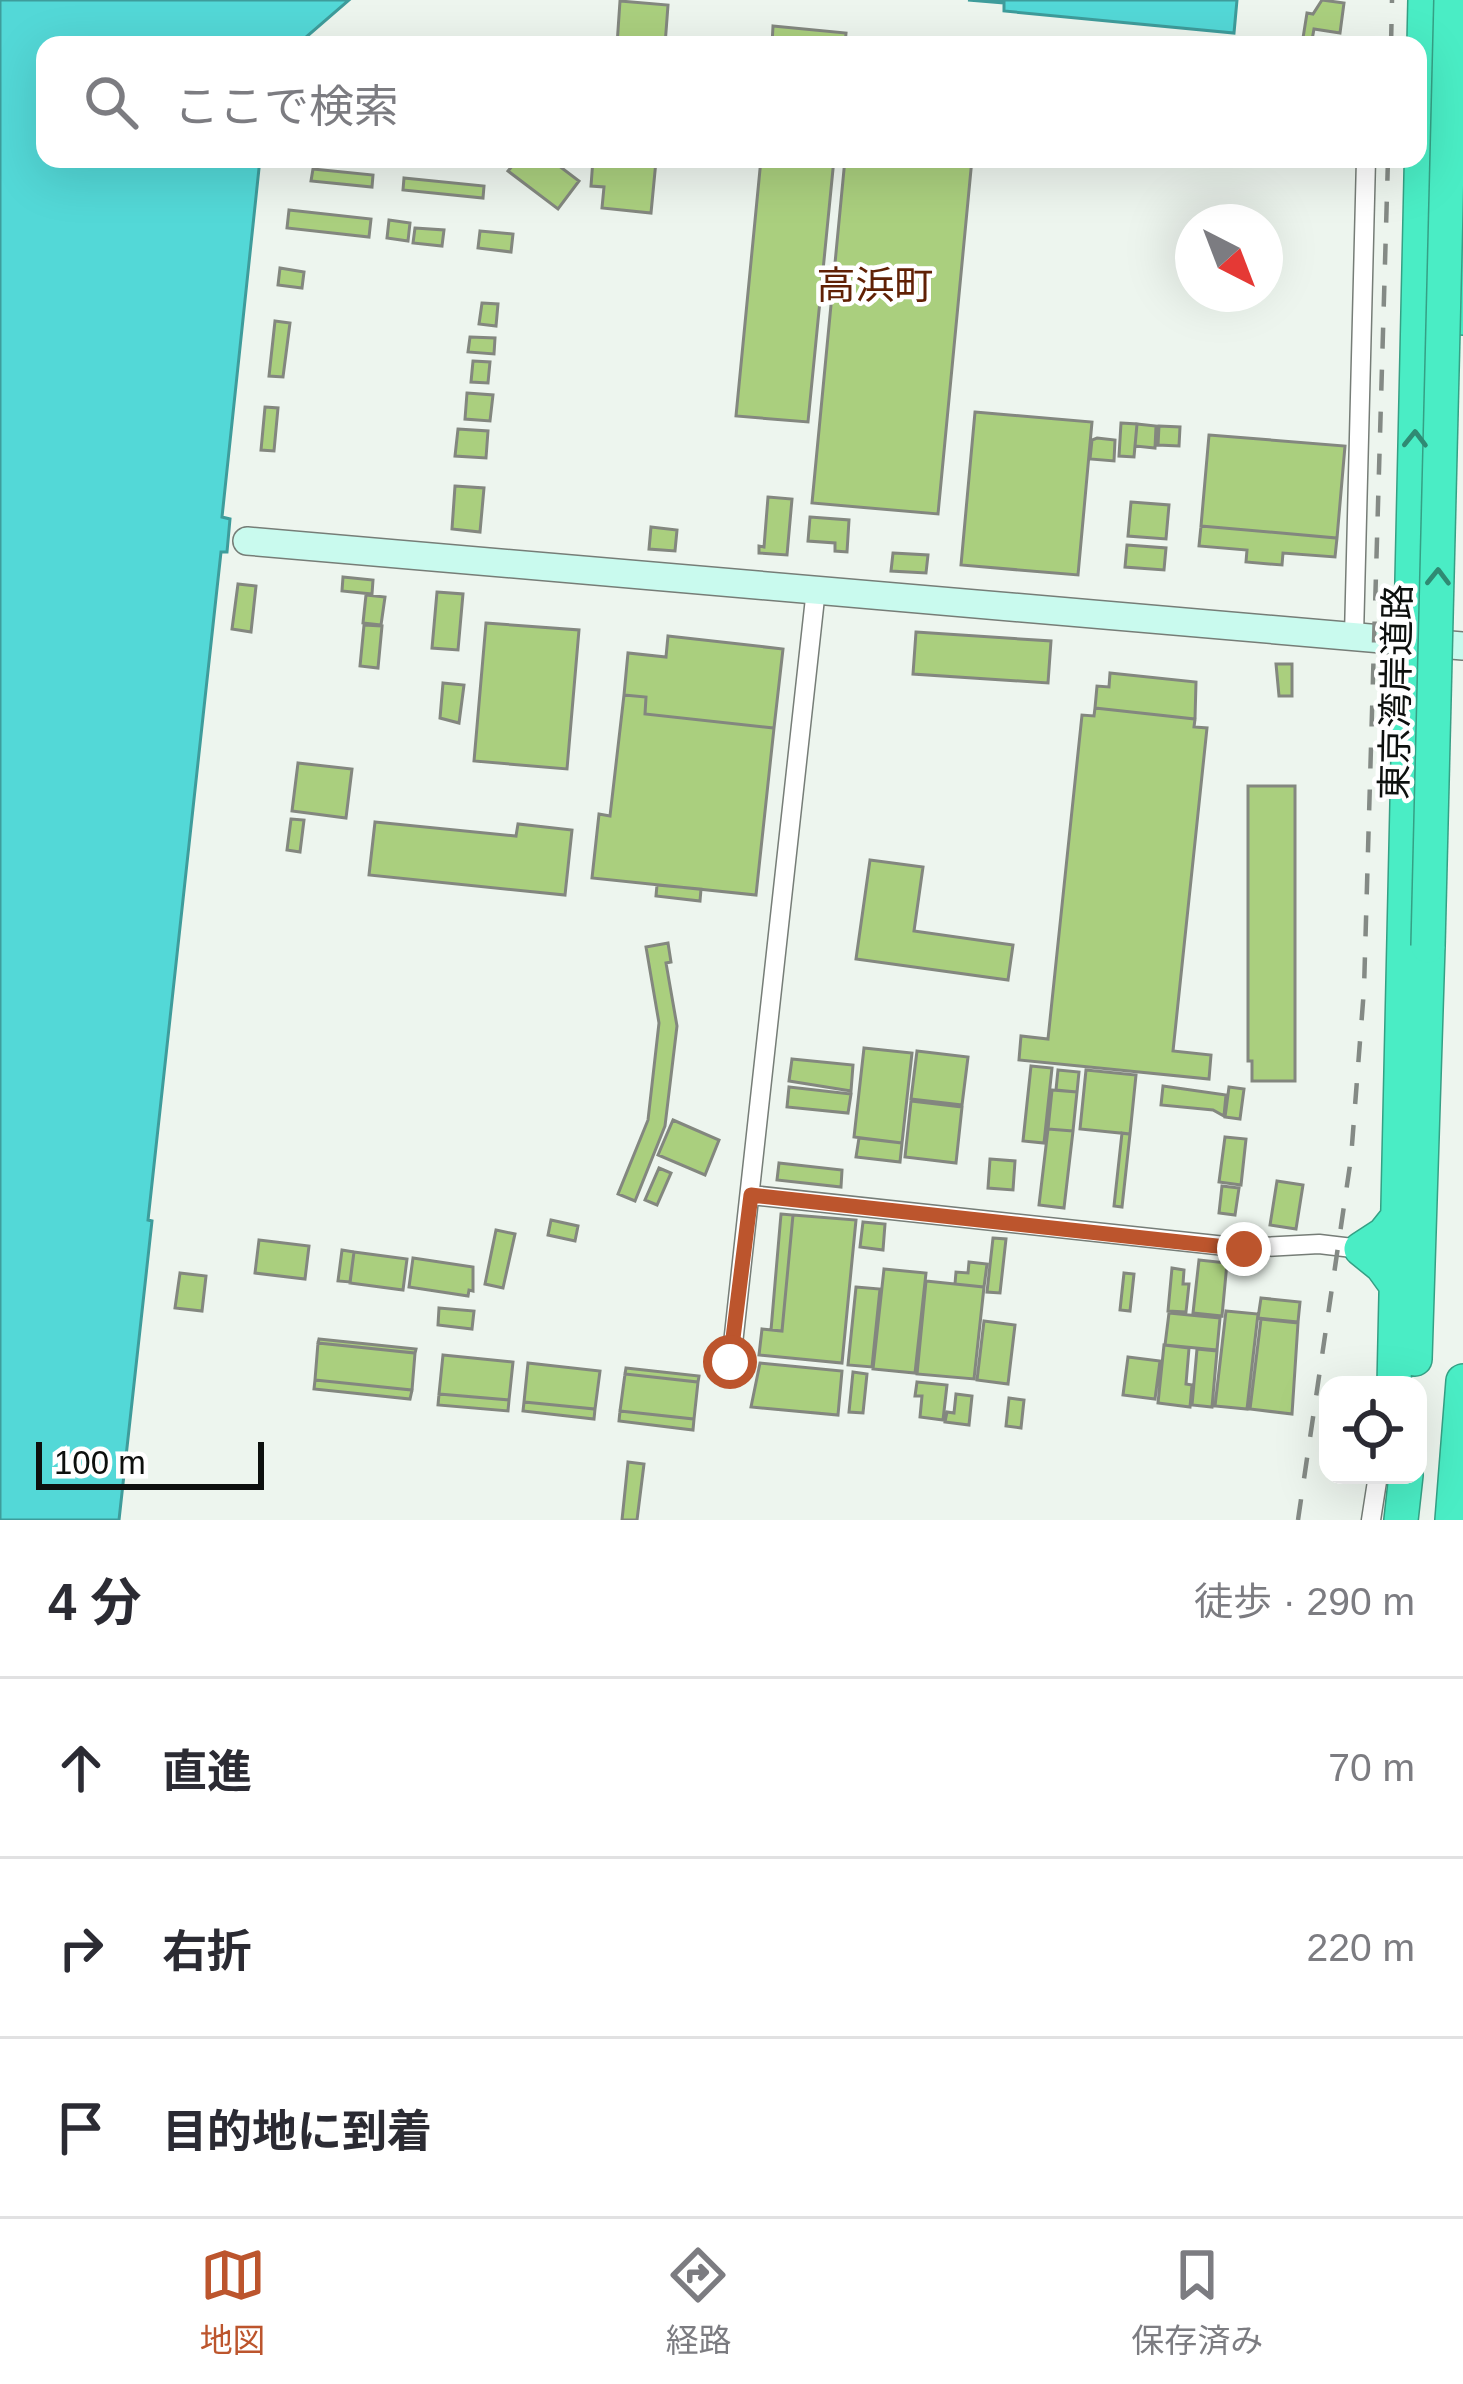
<!DOCTYPE html>
<html lang="ja">
<head>
<meta charset="utf-8">
<style>
	:root { --surface:#fff; --page:#f7f7f7; --text:#2b2b33; --muted:#7c7c81; --line:#e1e1e2; --accent:#bc552d }
	body { margin:0; font-family:Arial,"Noto Sans JP",sans-serif; background:var(--page); color:var(--text) }
	.controls { position:absolute; right:36px; bottom:36px; display:grid; overflow:hidden; border-radius:24px; box-shadow:0 12px 48px #0002 }
	.controls button { width:108px; height:108px; display:grid; place-items:center; padding:0; border:0; border-bottom:3px solid var(--line); background:var(--surface); color:var(--text); font:60px sans-serif }
	.compass { position:absolute; left:1175px; top:204px; width:108px; height:108px; border-radius:50%; background:var(--surface); box-shadow:0 12px 48px #0002; rotate:138deg }
	.scale { position:absolute; left:36px; bottom:30px; width:228px; box-sizing:border-box; padding-left:12px; border:6px solid #0d100e; border-top:0; font-size:33px; line-height:42px; white-space:nowrap; color:#0d100e; -webkit-text-stroke:9px #fff; paint-order:stroke }
	.stop { position:absolute; width:36px; height:36px; margin:-27px; border:9px solid #bc552d; border-radius:50%; background:#fff }
	.stop.end { background:#bc552d; border-color:#fff; box-shadow:0 3px 12px #0008 }
	.list { margin:0; padding:0; list-style:none }
	h2 { display:flex; justify-content:space-between; align-items:center; height:156px; margin:0; padding:0 48px; font-size:51px }
	h2 small { font-size:39px; font-weight:400; color:var(--muted) }
	.list li { display:grid; grid-template-columns:78px 1fr auto; gap:36px; align-items:center; box-sizing:border-box; height:180px; padding:0 48px; border-top:3px solid var(--line) }
	.list b { display:block; font-size:45px; white-space:nowrap }
	.list em { font-size:39px; font-style:normal; color:var(--muted) }
	.icon { flex:none; width:66px; height:66px; fill:none; stroke:currentColor; stroke-width:2; stroke-linecap:round; stroke-linejoin:round }
	.map { position:relative; flex:none; width:1463px; height:1520px; overflow:hidden }
	.search { position:absolute; background:var(--surface); box-shadow:0 12px 48px #0002; left:36px; right:36px; top:36px; height:132px; display:flex; align-items:center; gap:30px; box-sizing:border-box; padding:0 42px; border-radius:24px; color:var(--muted); font-size:45px }
	.sheet { height:696px; background:var(--surface) }
	nav { display:flex; justify-content:space-around; align-items:center; box-sizing:border-box; height:168px; border-top:3px solid var(--line); background:var(--surface); font-size:33px; color:var(--muted) }
	nav a { display:grid; justify-items:center; gap:6px }
	nav .on { color:var(--accent) }
	.map>svg:first-child { display:block }
</style>
</head>
<body>
<div class="map">
<svg width="1463" height="1520" viewBox="0 0 1463 1520">
	<rect width="100%" height="100%" fill="#edf5ee"/>
	<!-- water -->
	<path fill="#53d8d7" stroke="#3e9c9b" stroke-width="3" d="M 0,0 L 349,0 L 297,45 L 45,45 L 45,159 L 260,159 L 222,517 L 230,519 L 227,552 L 221,552 L 148,1220 L 152,1221 L 119,1520 L 0,1520 Z
		M 968,0 L 1237,0 L 1234,33 L 1004,11 L 1004,3 Z"/>
	<!-- building -->
	<path fill="#aacf7e" stroke="#83877f" stroke-width="3" d="M 1322,0 L 1344,3 L 1340,33 L 1314,29 L 1312,40 L 1303,38 L 1307,13 L 1313,14 Z
		M 620,1 L 668,5 L 665,45 L 617,45 Z
		M 773,26 L 846,33 L 845,45 L 772,45 Z
		M 518,159 L 550,159 L 579,181 L 558,209 L 508,171 Z
		M 593,159 L 656,161 L 651,213 L 602,208 L 604,187 L 591,186 Z
		M 761,159 L 834,159 L 808,422 L 736,416 Z
		M 845,159 L 972,159 L 938,514 L 812,503 Z
		M 313,169 L 373,175 L 372,187 L 311,181 Z
		M 404,178 L 484,186 L 483,198 L 403,190 Z
		M 289,210 L 371,219 L 369,237 L 287,228 Z
		M 389,220 L 410,223 L 408,241 L 387,238 Z
		M 415,228 L 444,230 L 442,246 L 413,243 Z
		M 480,231 L 513,234 L 511,252 L 478,248 Z
		M 280,268 L 304,272 L 302,288 L 278,285 Z
		M 482,303 L 498,304 L 496,326 L 479,324 Z
		M 275,321 L 290,323 L 283,377 L 269,376 Z
		M 470,337 L 495,338 L 494,354 L 468,352 Z
		M 473,361 L 490,362 L 488,383 L 471,382 Z
		M 467,393 L 493,395 L 490,421 L 465,419 Z
		M 265,407 L 278,408 L 274,451 L 261,450 Z
		M 975,412 L 1092,422 L 1078,575 L 961,565 Z
		M 1121,423 L 1137,424 L 1134,457 L 1119,456 Z
		M 1137,424 L 1156,426 L 1155,448 L 1135,446 Z
		M 1159,426 L 1180,427 L 1179,446 L 1158,445 Z
		M 458,429 L 488,431 L 486,458 L 455,456 Z
		M 1209,435 L 1345,446 L 1337,538 L 1201,526 Z
		M 1097,438 L 1115,440 L 1114,461 L 1090,459 L 1092,440 Z
		M 455,486 L 484,488 L 480,532 L 452,529 Z
		M 768,497 L 792,499 L 787,555 L 759,553 L 759,546 L 764,547 Z
		M 1131,502 L 1169,505 L 1166,539 L 1128,536 Z
		M 810,517 L 849,520 L 847,552 L 835,551 L 835,543 L 808,541 Z
		M 1201,526 L 1337,538 L 1335,557 L 1283,553 L 1282,565 L 1246,562 L 1247,550 L 1199,546 Z
		M 651,527 L 677,530 L 675,551 L 649,549 Z
		M 1127,545 L 1166,548 L 1164,570 L 1125,567 Z
		M 893,553 L 928,555 L 926,573 L 891,571 Z
		M 343,577 L 373,580 L 372,594 L 342,591 Z
		M 238,584 L 256,586 L 251,632 L 232,629 Z
		M 437,592 L 463,594 L 458,650 L 432,648 Z
		M 366,595 L 385,597 L 381,625 L 363,623 Z
		M 486,623 L 579,630 L 567,769 L 474,761 Z
		M 364,625 L 382,626 L 378,668 L 360,666 Z
		M 916,632 L 1051,641 L 1048,683 L 913,674 Z
		M 668,636 L 783,649 L 774,728 L 645,714 L 646,697 L 624,695 L 628,653 L 666,657 Z
		M 1276,664 L 1292,664 L 1292,696 L 1279,696 Z
		M 1110,673 L 1196,682 L 1195,719 L 1095,708 L 1097,686 L 1109,687 Z
		M 443,683 L 464,685 L 459,723 L 440,718 Z
		M 624,695 L 646,697 L 645,714 L 774,728 L 756,895 L 592,878 L 599,814 L 610,816 Z
		M 1095,708 L 1195,719 L 1194,727 L 1207,728 L 1173,1051 L 1211,1055 L 1209,1079 L 1019,1060 L 1021,1036 L 1048,1039 L 1082,715 L 1094,716 Z
		M 298,763 L 352,769 L 346,818 L 292,811 Z
		M 1248,786 L 1295,786 L 1295,1081 L 1252,1081 L 1252,1061 L 1248,1061 Z
		M 291,819 L 304,820 L 300,852 L 287,850 Z
		M 375,822 L 516,836 L 518,824 L 572,830 L 565,895 L 369,875 Z
		M 870,860 L 923,867 L 914,931 L 1013,945 L 1008,980 L 856,959 Z
		M 657,885 L 701,889 L 700,901 L 656,896 Z
		M 668,943 L 671,962 L 666,963 L 677,1026 L 665,1126 L 635,1201 L 618,1194 L 648,1120 L 659,1023 L 646,947 Z
		M 864,1048 L 912,1053 L 902,1143 L 854,1137 Z
		M 917,1051 L 968,1057 L 962,1105 L 911,1099 Z
		M 792,1059 L 853,1065 L 851,1091 L 789,1081 Z
		M 1031,1066 L 1052,1068 L 1044,1143 L 1023,1141 Z
		M 1058,1070 L 1079,1072 L 1077,1092 L 1056,1090 Z
		M 1086,1070 L 1136,1075 L 1130,1134 L 1080,1129 Z
		M 1163,1086 L 1226,1095 L 1224,1116 L 1213,1110 L 1161,1105 Z
		M 789,1087 L 851,1094 L 848,1113 L 787,1107 Z
		M 1229,1087 L 1244,1089 L 1240,1119 L 1225,1117 Z
		M 1052,1090 L 1077,1092 L 1073,1131 L 1048,1129 Z
		M 911,1101 L 962,1107 L 956,1163 L 905,1157 Z
		M 673,1120 L 719,1140 L 705,1175 L 658,1155 Z
		M 1048,1129 L 1073,1131 L 1064,1208 L 1039,1205 Z
		M 1122,1133 L 1130,1134 L 1122,1207 L 1114,1206 Z
		M 1225,1137 L 1246,1139 L 1241,1185 L 1219,1182 Z
		M 859,1138 L 902,1143 L 900,1162 L 856,1157 Z
		M 990,1159 L 1015,1161 L 1013,1190 L 988,1188 Z
		M 779,1163 L 842,1170 L 841,1187 L 777,1180 Z
		M 659,1168 L 671,1173 L 657,1205 L 645,1200 Z
		M 1277,1181 L 1303,1185 L 1296,1229 L 1270,1225 Z
		M 1222,1186 L 1239,1188 L 1235,1215 L 1219,1213 Z
		M 781,1214 L 793,1215 L 782,1331 L 771,1330 Z
		M 793,1215 L 856,1220 L 842,1363 L 759,1355 L 762,1329 L 782,1331 Z
		M 551,1220 L 578,1226 L 575,1241 L 548,1235 Z
		M 863,1222 L 885,1224 L 883,1250 L 860,1247 Z
		M 496,1230 L 515,1234 L 503,1288 L 485,1284 Z
		M 993,1238 L 1006,1239 L 1000,1293 L 987,1292 Z
		M 259,1240 L 309,1246 L 305,1279 L 255,1273 Z
		M 342,1250 L 354,1252 L 350,1282 L 338,1281 Z
		M 354,1252 L 407,1259 L 403,1290 L 350,1283 Z
		M 413,1258 L 473,1267 L 473,1291 L 469,1290 L 468,1296 L 409,1287 Z
		M 1199,1260 L 1227,1263 L 1222,1316 L 1193,1313 Z
		M 969,1262 L 987,1264 L 984,1287 L 955,1284 L 956,1272 L 968,1273 Z
		M 1172,1268 L 1184,1270 L 1183,1284 L 1189,1284 L 1186,1312 L 1168,1311 Z
		M 884,1269 L 926,1273 L 915,1373 L 873,1369 Z
		M 180,1273 L 206,1276 L 202,1311 L 175,1308 Z
		M 1124,1273 L 1134,1274 L 1130,1311 L 1120,1310 Z
		M 926,1281 L 984,1287 L 974,1379 L 917,1374 Z
		M 856,1287 L 880,1289 L 872,1367 L 848,1365 Z
		M 1261,1298 L 1300,1302 L 1298,1322 L 1258,1318 Z
		M 439,1308 L 474,1311 L 472,1329 L 438,1325 Z
		M 1226,1311 L 1258,1314 L 1247,1409 L 1215,1406 Z
		M 1169,1313 L 1220,1318 L 1217,1350 L 1165,1345 Z
		M 1261,1319 L 1298,1323 L 1292,1414 L 1250,1409 Z
		M 984,1321 L 1015,1325 L 1008,1384 L 977,1380 Z
		M 319,1339 L 416,1349 L 415,1353 L 318,1343 Z
		M 318,1343 L 415,1353 L 412,1390 L 315,1380 Z
		M 1164,1345 L 1189,1348 L 1186,1384 L 1192,1385 L 1190,1407 L 1158,1403 Z
		M 1197,1349 L 1217,1351 L 1212,1407 L 1192,1405 Z
		M 443,1355 L 513,1362 L 509,1400 L 439,1394 Z
		M 1128,1357 L 1160,1361 L 1155,1399 L 1123,1395 Z
		M 528,1363 L 600,1371 L 595,1409 L 524,1402 Z
		M 760,1363 L 842,1371 L 838,1415 L 751,1407 Z
		M 626,1368 L 699,1376 L 698,1382 L 625,1374 Z
		M 853,1372 L 867,1374 L 863,1413 L 849,1412 Z
		M 625,1374 L 698,1382 L 694,1419 L 620,1411 Z
		M 315,1380 L 412,1390 L 410,1399 L 314,1389 Z
		M 917,1382 L 947,1385 L 943,1420 L 920,1417 L 922,1396 L 915,1396 Z
		M 439,1394 L 509,1400 L 508,1411 L 438,1405 Z
		M 956,1394 L 972,1396 L 969,1425 L 945,1422 L 947,1412 L 954,1413 Z
		M 1009,1398 L 1024,1400 L 1021,1428 L 1006,1426 Z
		M 524,1402 L 595,1409 L 594,1419 L 523,1411 Z
		M 620,1411 L 694,1419 L 693,1430 L 619,1421 Z
		M 628,1462 L 644,1464 L 637,1520 L 622,1520 Z"/>
	<g fill="none" stroke-linecap="round" stroke-linejoin="round">
		<defs>
			<path id="street" d="M 1354,636 L 1366,159
				M 751,1195 L 1244,1248 L 1319,1244 L 1361,1249
				M 731,1362 L 816,589
				M 1371,1520 L 1378,1475"/>
			<path id="secondary" d="M 247,541 L 1463,646"/>
			<path id="highway" d="M 1463,180 L 1463,318
				M 1395,1284 L 1382,1266 L 1361,1249 L 1384,1234 L 1396,1219
				M 1415,1359 L 1428,946
				M 1394,1385 L 1425,0
				M 1401,1520 L 1406,1475
				M 1452,1520 L 1463,1381"/>
		</defs>
		<!-- street casing -->
		<use href="#street" stroke="#767d77" stroke-width="21"/>
		<!-- secondary casing -->
		<use href="#secondary" stroke="#767d77" stroke-width="30"/>
		<!-- highway casing -->
		<use href="#highway" stroke="#35a085" stroke-width="36"/>
		<!-- street -->
		<use href="#street" stroke="#fff" stroke-width="18"/>
		<!-- secondary -->
		<use href="#secondary" stroke="#c9faee" stroke-width="27"/>
		<!-- highway -->
		<use href="#highway" stroke="#4aedc5" stroke-width="33"/>
		<!-- rail -->
		<path stroke="#848a85" stroke-width="4.5" stroke-dasharray="21 21" stroke-linecap="butt" d="M 1391,45 L 1392,0
			M 1298,1520 L 1351,1158 L 1364,989 L 1388,159"/>
		<defs>
			<path id="highway-bridge" d="M 1428,946 L 1451,0"/>
		</defs>
		<!-- highway-bridge casing -->
		<use href="#highway-bridge" stroke="#35a085" stroke-width="36" stroke-linecap="butt"/>
		<!-- highway-bridge -->
		<use href="#highway-bridge" stroke="#4aedc5" stroke-width="33"/>
	</g>
	<!-- one-way arrows -->
	<defs><path id="oneway-chevron" d="M-2-3.5L2.5 0L-2 3.5" fill="none" stroke-width="1.6" stroke-linecap="round" stroke-linejoin="round" transform="scale(3)"/></defs>
	<g stroke="#2f8a73">
		<use href="#oneway-chevron" transform="translate(1415 439) rotate(-89)"/>
		<use href="#oneway-chevron" transform="translate(1438 577) rotate(-89)"/>
	</g>
	<g fill="none" stroke-linecap="round" stroke-linejoin="round">
		<!-- route -->
		<path stroke="#bc552d" stroke-width="15" d="M 730,1362 L 751,1195 L 1244,1249"/>
	</g>
	<g text-anchor="middle" dominant-baseline="central" stroke-width="9" stroke-linejoin="round" paint-order="stroke">
		<!-- street labels -->
		<g font-size="36" fill="#0d100e" stroke="#fff">
			<text transform="translate(1396 692) rotate(-89)">東京湾岸道路</text>
		</g>
		<!-- neighbourhood labels -->
		<g font-size="39" fill="#602004" stroke="#fff">
			<text x="875" y="285">高浜町</text>
		</g>
	</g>
</svg>
<div class="controls">
<button><svg class="icon" aria-label="locate" viewBox="0 0 24 24"><circle cx="12" cy="12" r="6"/><path d="M12 2v4M12 18v4M2 12h4M18 12h4"/></svg></button>
</div>
<svg class="compass" viewBox="-18 -18 36 36"><path d="M0-13l5 13h-10z" fill="#e53935"/><path d="M0 13l5-13h-10z" fill="#7c7c81"/></svg>
<div class="scale">100 m</div>
<div class="stop" style="left:730px;top:1362px"></div>
<div class="stop end" style="left:1244px;top:1249px"></div>
<div class="search"><svg class="icon" aria-label="search" viewBox="0 0 24 24"><circle cx="10" cy="10" r="6"/><path d="M15 15l6 6"/></svg>ここで検索</div>
</div>
<section class="sheet">
<h2>4 分<small>徒歩 · 290 m</small></h2>
<ul class="list">
<li><svg class="icon" aria-label="ahead" viewBox="0 0 24 24"><path d="M12 20V5M6 11l6-6 6 6"/></svg><div><b>直進</b></div><em>70 m</em></li>
<li><svg class="icon" aria-label="right" viewBox="0 0 24 24"><path d="M7 20v-9h11M14 6l5 5-5 5"/></svg><div><b>右折</b></div><em>220 m</em></li>
<li><svg class="icon" aria-label="arrive" viewBox="0 0 24 24"><path d="M6 21V4h12l-3 4 3 4H6"/></svg><div><b>目的地に到着</b></div></li>
</ul>
</section>
<nav>
<a class="on"><svg class="icon" aria-label="map" viewBox="0 0 24 24"><path d="M3 6l6-2 6 2 6-2v14l-6 2-6-2-6 2zM9 4v14M15 6v14"/></svg>地図</a>
<a><svg class="icon" aria-label="directions" viewBox="0 0 24 24"><path d="M12 3l9 9-9 9-9-9zM9 14v-3h6M13 9l2 2-2 2"/></svg>経路</a>
<a><svg class="icon" aria-label="saved" viewBox="0 0 24 24"><path d="M7 4h10v16l-5-4-5 4z"/></svg>保存済み</a>
</nav>
</body>
</html>
